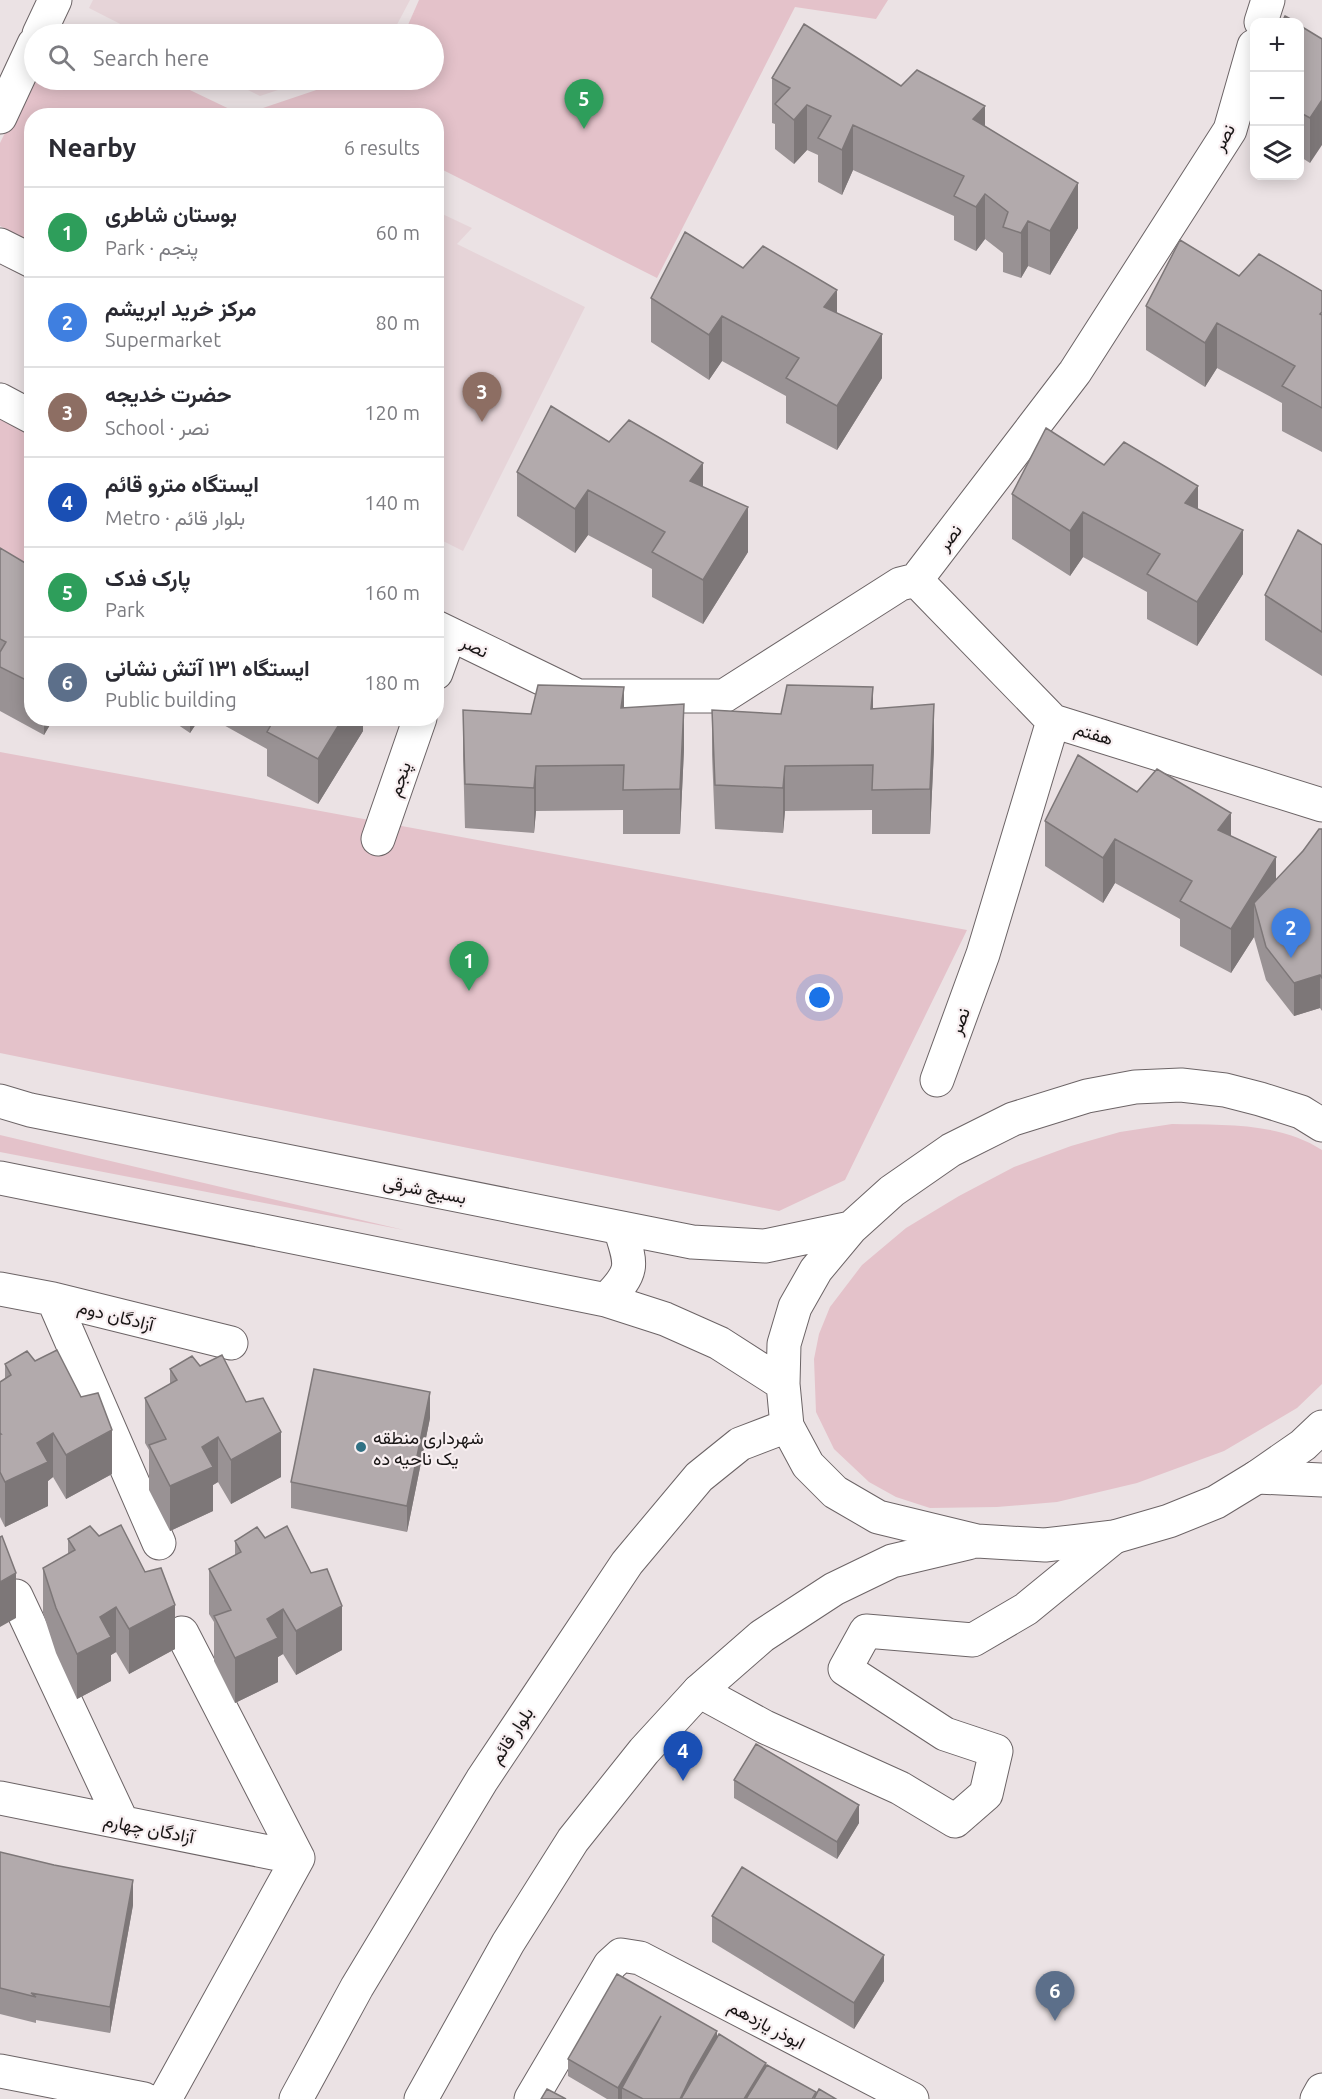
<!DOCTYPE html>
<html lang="en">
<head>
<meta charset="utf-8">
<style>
	:root { --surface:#fff; --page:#f2f2f3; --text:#2b2b33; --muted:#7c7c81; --line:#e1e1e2; --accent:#b45309 }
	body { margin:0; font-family:Ubuntu,Vazirmatn,sans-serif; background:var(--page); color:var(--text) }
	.controls { position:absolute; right:18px; top:18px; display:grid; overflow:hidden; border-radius:12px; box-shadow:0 3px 15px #0003 }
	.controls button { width:54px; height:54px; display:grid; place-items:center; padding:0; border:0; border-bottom:2px solid var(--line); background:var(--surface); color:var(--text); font:30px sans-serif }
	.you { position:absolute; left:820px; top:998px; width:21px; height:21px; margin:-15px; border:4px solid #fff; border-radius:50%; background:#1a73e8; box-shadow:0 0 0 9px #1a73e833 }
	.badge { display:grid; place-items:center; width:39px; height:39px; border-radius:50%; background:var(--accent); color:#fff; font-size:20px; font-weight:700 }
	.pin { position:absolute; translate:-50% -50px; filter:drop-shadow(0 2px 3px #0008) }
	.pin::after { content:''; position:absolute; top:32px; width:21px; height:18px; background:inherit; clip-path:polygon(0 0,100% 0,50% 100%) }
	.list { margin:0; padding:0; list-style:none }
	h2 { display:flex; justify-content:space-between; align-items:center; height:78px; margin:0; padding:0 24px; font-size:26px }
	h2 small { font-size:20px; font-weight:400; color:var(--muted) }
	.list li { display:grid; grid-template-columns:39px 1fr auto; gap:18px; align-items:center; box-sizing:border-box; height:90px; padding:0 24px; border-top:2px solid var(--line) }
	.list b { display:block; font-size:22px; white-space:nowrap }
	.list p { margin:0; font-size:20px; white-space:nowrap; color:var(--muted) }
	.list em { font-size:20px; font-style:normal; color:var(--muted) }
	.icon { flex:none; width:33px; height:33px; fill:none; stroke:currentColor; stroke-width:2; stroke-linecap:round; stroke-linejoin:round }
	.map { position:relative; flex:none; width:1322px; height:2099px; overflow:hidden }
	.search { position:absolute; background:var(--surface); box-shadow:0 3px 15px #0003; left:24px; top:24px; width:420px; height:66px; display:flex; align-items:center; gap:15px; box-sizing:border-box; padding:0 21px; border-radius:33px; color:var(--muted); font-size:22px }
	.panel { position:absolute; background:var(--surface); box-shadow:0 3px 15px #0003; left:24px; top:108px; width:420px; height:618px; border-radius:24px }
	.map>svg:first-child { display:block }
</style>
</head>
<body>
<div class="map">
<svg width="1322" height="2099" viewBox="0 0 1322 2099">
	<rect width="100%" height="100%" fill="#ebe2e4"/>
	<!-- built -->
	<path fill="#e6d4d8" d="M 93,0 L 410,0 L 392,34 L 140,34 L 89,8 Z
		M 228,80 L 308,80 L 260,96 Z
		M 436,211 L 472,228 L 457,244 L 585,307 L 463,551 L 437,538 Z"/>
	<!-- green -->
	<path fill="#e4c2ca" d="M 419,0 L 888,0 L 876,19 L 795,7 L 657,278 L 437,167 L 436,116 L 32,116 L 31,241 L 0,226 L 0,143 L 34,74 L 34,80 L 169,80 L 242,115 L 346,80 L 434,80 L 434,34 L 404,34 Z
		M 0,417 L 31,433 L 31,605 L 0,591 Z
		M 0,752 L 967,930 L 845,1180 L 779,1211 L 0,1053 Z
		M 1172,1124 C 1222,1125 1279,1122 1322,1150 L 1322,1384 L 1297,1408 L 1224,1451 L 1137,1483 L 1057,1502 L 997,1507 L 930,1508 L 896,1497 L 869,1482 L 834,1449 L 816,1412 L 814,1359 L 819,1334 L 830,1307 L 862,1265 L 906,1228 L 959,1196 L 1014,1167 L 1071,1146 L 1120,1132 Z
		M 0,1135 L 404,1230 L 0,1152 Z"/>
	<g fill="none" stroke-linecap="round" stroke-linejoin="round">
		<defs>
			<path id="minor" d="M 1261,22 L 1268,0
				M 39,34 L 55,0
				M 0,117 L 34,44
				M 0,245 L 32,261
				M 0,400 L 32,417
				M 916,580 L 1053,721 L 1322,805
				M 436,627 L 578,696 L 724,696 L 900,584 L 916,580 L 1075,372 L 1230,130 L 1254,46
				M 436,673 L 450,634
				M 378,839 L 420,718
				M 937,1080 L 983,954 L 1053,721
				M 0,1289 L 53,1299 L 231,1343
				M 53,1299 L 159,1543
				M 1257,1477 L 1322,1480
				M 16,1596 L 122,1822
				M 182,1633 L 298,1858
				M 699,1691 L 765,1727 L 900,1788 L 955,1821 L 986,1794 L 996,1751 L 945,1734 L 845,1669 L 866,1631 L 973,1640 L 1026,1609 L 1114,1537
				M 0,1798 L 298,1858
				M 0,2071 L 144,2099
				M 165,2099 L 298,1858
				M 531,2099 L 610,1965 L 621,1955 L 640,1958 L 912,2099
				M 1317,2099 L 1322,2090"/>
			<path id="major" d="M 0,1101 L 30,1110 L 692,1242 L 765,1246 L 851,1228
				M 1322,1125 L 1301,1112 L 1260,1099 L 1225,1090 L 1181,1085 L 1135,1087 L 1087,1096 L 1013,1119 L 951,1150 L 892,1191 L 851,1228 L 816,1270 L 795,1307 L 784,1344 L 783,1384 L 787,1426 L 808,1465 L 835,1492 L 878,1517 L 977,1541 L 1045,1545 L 1114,1537 L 1169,1521 L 1216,1502 L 1257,1477 L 1303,1445 L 1322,1427
				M 0,1178 L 606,1300 L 665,1319 L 719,1343 L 783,1384
				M 606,1300 C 635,1271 632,1266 620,1228
				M 296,2099 L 357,1987 L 482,1780 L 627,1563 L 699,1477 L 740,1444 L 787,1426
				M 421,2099 L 508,1943 L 573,1840 L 644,1751 L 699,1691 L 762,1636 L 834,1589 L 892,1561 L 968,1543"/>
		</defs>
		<!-- minor casing -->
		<use href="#minor" stroke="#6c6466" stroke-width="35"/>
		<!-- major casing -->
		<use href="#major" stroke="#6c6466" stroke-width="35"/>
		<!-- minor -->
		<use href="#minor" stroke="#fff" stroke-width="33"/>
		<!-- major -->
		<use href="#major" stroke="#fff" stroke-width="33"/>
	</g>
	<!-- wall -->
	<path fill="#999294" d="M 1299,25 L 1322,39 L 1310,163 L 1299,156 Z
		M 1254,76 L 1254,128 L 1252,126 L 1252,81 Z
		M 772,78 L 901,86 L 985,126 L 1078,228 L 1050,275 L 1028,266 L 1021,278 L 1003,272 L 1003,253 L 985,239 L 976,251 L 954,240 L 954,216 L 853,170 L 842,195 L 818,182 L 818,155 L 807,150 L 794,164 L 775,149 L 775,124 L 772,123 Z
		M 743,268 L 837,313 L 882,378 L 837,450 L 786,423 L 786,396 L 722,361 L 709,380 L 651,342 L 651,298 Z
		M 1322,291 L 1322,452 L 1282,431 L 1282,403 L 1217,368 L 1205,387 L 1146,350 L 1146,306 Z
		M 609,442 L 703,487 L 748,552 L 703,624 L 652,597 L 652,569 L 588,535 L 575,553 L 517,516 L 517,472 Z
		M 1104,465 L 1198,509 L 1243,574 L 1197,646 L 1147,619 L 1147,592 L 1083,557 L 1070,576 L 1012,539 L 1012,494 Z
		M 1322,545 L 1322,676 L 1265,640 L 1265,595 Z
		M 0,548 L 32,567 L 32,718 L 54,718 L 44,735 L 0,711 Z
		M 624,708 L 684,749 L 680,834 L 623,834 L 623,810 L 536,811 L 534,833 L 465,828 L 463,755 L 463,710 L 531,714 Z
		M 873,708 L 934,749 L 930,834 L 872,834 L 872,810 L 785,811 L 783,833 L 715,829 L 712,755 L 712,710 L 781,714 Z
		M 168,718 L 200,718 L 190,733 Z
		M 211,718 L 363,718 L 363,731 L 318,804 L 267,776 L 267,749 Z
		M 1137,792 L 1231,836 L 1276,880 L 1322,829 L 1322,1011 L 1320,1008 L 1294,1016 L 1266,980 L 1254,937 L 1231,973 L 1180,946 L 1180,919 L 1115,883 L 1103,903 L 1045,866 L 1045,821 Z
		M 5,1364 L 112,1474 L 66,1499 L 53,1477 L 48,1481 L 48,1506 L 5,1527 L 0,1517 L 0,1382 L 5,1379 Z
		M 200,1366 L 281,1477 L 231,1504 L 218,1482 L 213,1485 L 213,1511 L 170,1531 L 149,1490 L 149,1450 L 145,1443 L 145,1398 L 170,1384 L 170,1369 Z
		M 430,1418 L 407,1532 L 291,1508 L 291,1482 Z
		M 68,1539 L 175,1649 L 129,1674 L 116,1652 L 111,1655 L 111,1681 L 77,1699 L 56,1653 L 43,1613 L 43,1568 L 68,1554 Z
		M 235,1541 L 342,1650 L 296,1675 L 283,1654 L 278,1657 L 278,1682 L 235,1703 L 214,1661 L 214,1622 L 209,1614 L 209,1569 L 235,1555 Z
		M 734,1780 L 859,1823 L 837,1859 L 734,1798 Z
		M 0,1852 L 133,1905 L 110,2033 L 36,2020 L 36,2023 L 0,2014 Z
		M 712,1916 L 884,1981 L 854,2029 L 712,1942 Z
		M 717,2037 L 816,2095 L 836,2099 L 607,2099 L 568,2076 L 568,2059 Z"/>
	<!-- shaded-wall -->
	<path fill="#7d7778" d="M 1322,100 L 1322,145 L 1310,163 L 1310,118 Z
		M 807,105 L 807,150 L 794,164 L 794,120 Z
		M 985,106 L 985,151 L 973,119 Z
		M 853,125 L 853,170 L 842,195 L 842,150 Z
		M 1078,183 L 1078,228 L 1050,275 L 1050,231 Z
		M 985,194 L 985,239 L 976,251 L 976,207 Z
		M 1028,221 L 1028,266 L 1021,278 L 1021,233 Z
		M 837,290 L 837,334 L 824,307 Z
		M 722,316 L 722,361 L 709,380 L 709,335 Z
		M 1217,323 L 1217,368 L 1205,387 L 1205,343 Z
		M 882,334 L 882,378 L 837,450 L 837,406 Z
		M 703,463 L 703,508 L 690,481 Z
		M 1198,486 L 1198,530 L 1185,503 Z
		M 588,490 L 588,535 L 575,553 L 575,509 Z
		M 748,507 L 748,552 L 703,624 L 703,580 Z
		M 1083,512 L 1083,557 L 1070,576 L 1070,531 Z
		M 1243,530 L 1243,574 L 1197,646 L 1197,602 Z
		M 624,687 L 624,731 L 621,708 Z
		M 873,687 L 873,732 L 871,709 Z
		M 684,704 L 684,749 L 680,834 L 680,789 Z
		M 934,704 L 934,749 L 930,834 L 930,789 Z
		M 44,718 L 54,718 L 44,735 Z
		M 190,718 L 200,718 L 190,733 Z
		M 343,718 L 363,718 L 363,731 L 318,804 L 318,759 Z
		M 536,766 L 536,811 L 534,833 L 534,788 Z
		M 785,766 L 785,811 L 783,833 L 783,788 Z
		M 1231,813 L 1231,857 L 1218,830 Z
		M 1115,839 L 1115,883 L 1103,903 L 1103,858 Z
		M 1276,857 L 1276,901 L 1254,903 L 1254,937 L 1231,973 L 1231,929 Z
		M 1320,975 L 1320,1008 L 1294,1016 L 1294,983 Z
		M 430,1392 L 430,1418 L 407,1532 L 407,1506 Z
		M 112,1430 L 112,1474 L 66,1499 L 66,1455 Z
		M 281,1432 L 281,1477 L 231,1504 L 231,1460 Z
		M 53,1433 L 53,1477 L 48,1481 L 48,1506 L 5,1527 L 5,1482 L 37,1443 Z
		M 218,1437 L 218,1482 L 213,1485 L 213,1511 L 170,1531 L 170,1486 L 202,1447 Z
		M 16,1573 L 16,1618 L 0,1627 L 0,1582 Z
		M 175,1605 L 175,1649 L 129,1674 L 129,1629 Z
		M 342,1606 L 342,1650 L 296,1675 L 296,1631 Z
		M 116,1607 L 116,1652 L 111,1655 L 111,1681 L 77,1699 L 77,1654 L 100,1617 Z
		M 283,1609 L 283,1654 L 278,1657 L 278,1682 L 235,1703 L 235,1658 L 267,1619 Z
		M 859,1805 L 859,1823 L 837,1859 L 837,1842 Z
		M 133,1880 L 133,1905 L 110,2033 L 110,2007 Z
		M 884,1955 L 884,1981 L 854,2029 L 854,2003 Z
		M 661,2016 L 622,2088 L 622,2099 L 618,2099 L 618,2088 Z
		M 717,2031 L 717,2048 L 689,2099 L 680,2099 L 691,2076 Z
		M 766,2063 L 766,2081 L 755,2099 L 744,2099 Z"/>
	<!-- building -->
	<path fill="#b2aaac" stroke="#7d7778" stroke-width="1.5" d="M 1285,16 L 1296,22 L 1282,22 Z
		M 804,24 L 901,86 L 917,70 L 985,106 L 973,119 L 1078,183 L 1050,231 L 1028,221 L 1021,233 L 1003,227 L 1008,212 L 985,194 L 976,207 L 954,196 L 964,176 L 853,125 L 842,150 L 818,138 L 831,116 L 807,105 L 794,120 L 775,104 L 790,88 L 772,78 Z
		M 1299,25 L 1322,39 L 1322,100 L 1310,118 L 1299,112 Z
		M 685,232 L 743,268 L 763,246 L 837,290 L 824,307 L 882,334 L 837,406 L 786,378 L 799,358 L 722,316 L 709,335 L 651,298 Z
		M 1180,240 L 1239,276 L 1259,254 L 1322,291 L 1322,312 L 1320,314 L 1322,315 L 1322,408 L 1282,386 L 1295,366 L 1217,323 L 1205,343 L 1146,306 Z
		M 551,406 L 609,442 L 629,420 L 703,463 L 690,481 L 748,507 L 703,580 L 652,552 L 665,532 L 588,490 L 575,509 L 517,472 Z
		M 1046,428 L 1104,465 L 1124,442 L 1198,486 L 1185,503 L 1243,530 L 1197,602 L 1147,574 L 1160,554 L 1083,512 L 1070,531 L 1012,494 Z
		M 1298,530 L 1322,545 L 1322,632 L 1265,595 Z
		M 0,548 L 32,567 L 32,683 L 0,667 L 0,652 L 6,642 L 0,639 Z
		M 538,685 L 624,687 L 621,708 L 684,704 L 680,789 L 623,790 L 624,765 L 536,766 L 534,788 L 465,784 L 463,710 L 531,714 Z
		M 787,685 L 873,687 L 871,709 L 934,704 L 930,789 L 872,790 L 873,765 L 785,766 L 783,788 L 715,785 L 712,710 L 781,714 Z
		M 275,718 L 343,718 L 318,759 L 267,732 Z
		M 1078,755 L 1137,792 L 1157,769 L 1231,813 L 1218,830 L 1276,857 L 1231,929 L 1180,901 L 1192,881 L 1115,839 L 1103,858 L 1045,821 Z
		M 1319,829 L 1322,829 L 1322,978 L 1320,975 L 1294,983 L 1266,947 L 1254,903 L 1303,851 Z
		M 57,1350 L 81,1397 L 98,1393 L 112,1430 L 66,1455 L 53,1433 L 37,1443 L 48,1462 L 5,1482 L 0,1472 L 0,1434 L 1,1434 L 0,1433 L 0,1382 L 11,1375 L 5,1364 L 27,1351 L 35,1361 Z
		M 222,1355 L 246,1402 L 263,1398 L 281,1432 L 231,1460 L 218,1437 L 202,1447 L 213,1467 L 170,1486 L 149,1445 L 166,1439 L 145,1398 L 177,1380 L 170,1369 L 192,1356 L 200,1366 Z
		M 314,1369 L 430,1392 L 407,1506 L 291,1482 Z
		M 121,1525 L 145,1572 L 161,1568 L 175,1605 L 129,1629 L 116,1607 L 100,1617 L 111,1637 L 77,1654 L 56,1608 L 43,1568 L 75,1550 L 68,1539 L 90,1526 L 99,1536 Z
		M 287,1526 L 311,1573 L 327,1569 L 342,1606 L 296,1631 L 283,1609 L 267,1619 L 278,1638 L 235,1658 L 214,1616 L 231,1610 L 209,1569 L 241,1552 L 235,1541 L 257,1527 L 265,1538 Z
		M 2,1536 L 16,1573 L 0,1582 L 0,1537 Z
		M 756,1744 L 859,1805 L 837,1842 L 734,1780 Z
		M 0,1852 L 54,1865 L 133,1880 L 110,2007 L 31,1993 L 36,1997 L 0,1988 Z
		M 742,1867 L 884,1955 L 854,2003 L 712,1916 Z
		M 617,1974 L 717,2031 L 691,2076 L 680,2099 L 643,2099 L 622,2088 L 661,2016 L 618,2088 L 568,2059 Z
		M 719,2034 L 766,2063 L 744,2099 L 681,2099 Z
		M 767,2065 L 816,2092 L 812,2099 L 746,2099 Z
		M 547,2089 L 566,2099 L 541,2099 Z
		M 819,2089 L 836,2099 L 814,2099 Z"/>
	<!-- markers -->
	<circle fill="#307184" stroke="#f8eff1" stroke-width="2" cx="361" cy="1447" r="6"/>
	<g text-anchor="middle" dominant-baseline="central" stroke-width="4.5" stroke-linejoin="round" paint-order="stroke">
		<!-- street labels -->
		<g font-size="18" fill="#181515" stroke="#f8eff1">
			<text transform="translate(1223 137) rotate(-62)">نصر</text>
			<text transform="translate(949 537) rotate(-53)">نصر</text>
			<text transform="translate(475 646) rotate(26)">نصر</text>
			<text transform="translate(1094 733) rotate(17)">هفتم</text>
			<text transform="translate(399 779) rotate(-71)">پنجم</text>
			<text transform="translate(959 1021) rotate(-70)">نصر</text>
			<text transform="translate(425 1189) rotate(11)">بسیج شرقی</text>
			<text transform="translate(116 1315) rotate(14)">آزادگان دوم</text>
			<text transform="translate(511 1735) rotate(-57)">بلوار قائم</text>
			<text transform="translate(149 1828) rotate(11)">آزادگان چهارم</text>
			<text transform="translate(767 2024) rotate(28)">ابوذر یازدهم</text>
		</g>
		<!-- poi labels -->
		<g font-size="18" fill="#181515" stroke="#f8eff1" text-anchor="start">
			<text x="373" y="1437">شهرداری منطقه<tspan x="373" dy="21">یک ناحیه ده</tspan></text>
		</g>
	</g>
</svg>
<div class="controls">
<button>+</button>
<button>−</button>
<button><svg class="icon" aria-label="layers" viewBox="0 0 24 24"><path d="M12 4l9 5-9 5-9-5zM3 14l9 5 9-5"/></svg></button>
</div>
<div class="you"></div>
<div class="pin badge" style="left:469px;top:991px;background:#2e9e5b">1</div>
<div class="pin badge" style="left:1291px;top:958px;background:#3f7fe0">2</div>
<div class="pin badge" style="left:482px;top:422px;background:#8d6e63">3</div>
<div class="pin badge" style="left:683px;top:1781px;background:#1a4fb4">4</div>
<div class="pin badge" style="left:584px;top:129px;background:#2e9e5b">5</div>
<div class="pin badge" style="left:1055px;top:2021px;background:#5c6f8a">6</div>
<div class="search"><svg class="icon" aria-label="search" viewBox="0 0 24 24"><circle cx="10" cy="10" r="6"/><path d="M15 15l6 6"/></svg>Search here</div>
<section class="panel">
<h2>Nearby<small>6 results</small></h2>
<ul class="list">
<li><span class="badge" style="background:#2e9e5b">1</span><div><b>بوستان شاطری</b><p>Park · پنجم</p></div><em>60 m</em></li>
<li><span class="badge" style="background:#3f7fe0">2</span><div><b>مرکز خرید ابریشم</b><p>Supermarket</p></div><em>80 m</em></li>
<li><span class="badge" style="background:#8d6e63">3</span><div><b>حضرت خدیجه</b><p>School · نصر</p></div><em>120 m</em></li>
<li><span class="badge" style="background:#1a4fb4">4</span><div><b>ایستگاه مترو قائم</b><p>Metro · بلوار قائم</p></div><em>140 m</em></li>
<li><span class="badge" style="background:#2e9e5b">5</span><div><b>پارک فدک</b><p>Park</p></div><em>160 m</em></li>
<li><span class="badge" style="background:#5c6f8a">6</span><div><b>ایستگاه ۱۳۱ آتش نشانی</b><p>Public building</p></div><em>180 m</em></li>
</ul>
</section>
</div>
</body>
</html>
